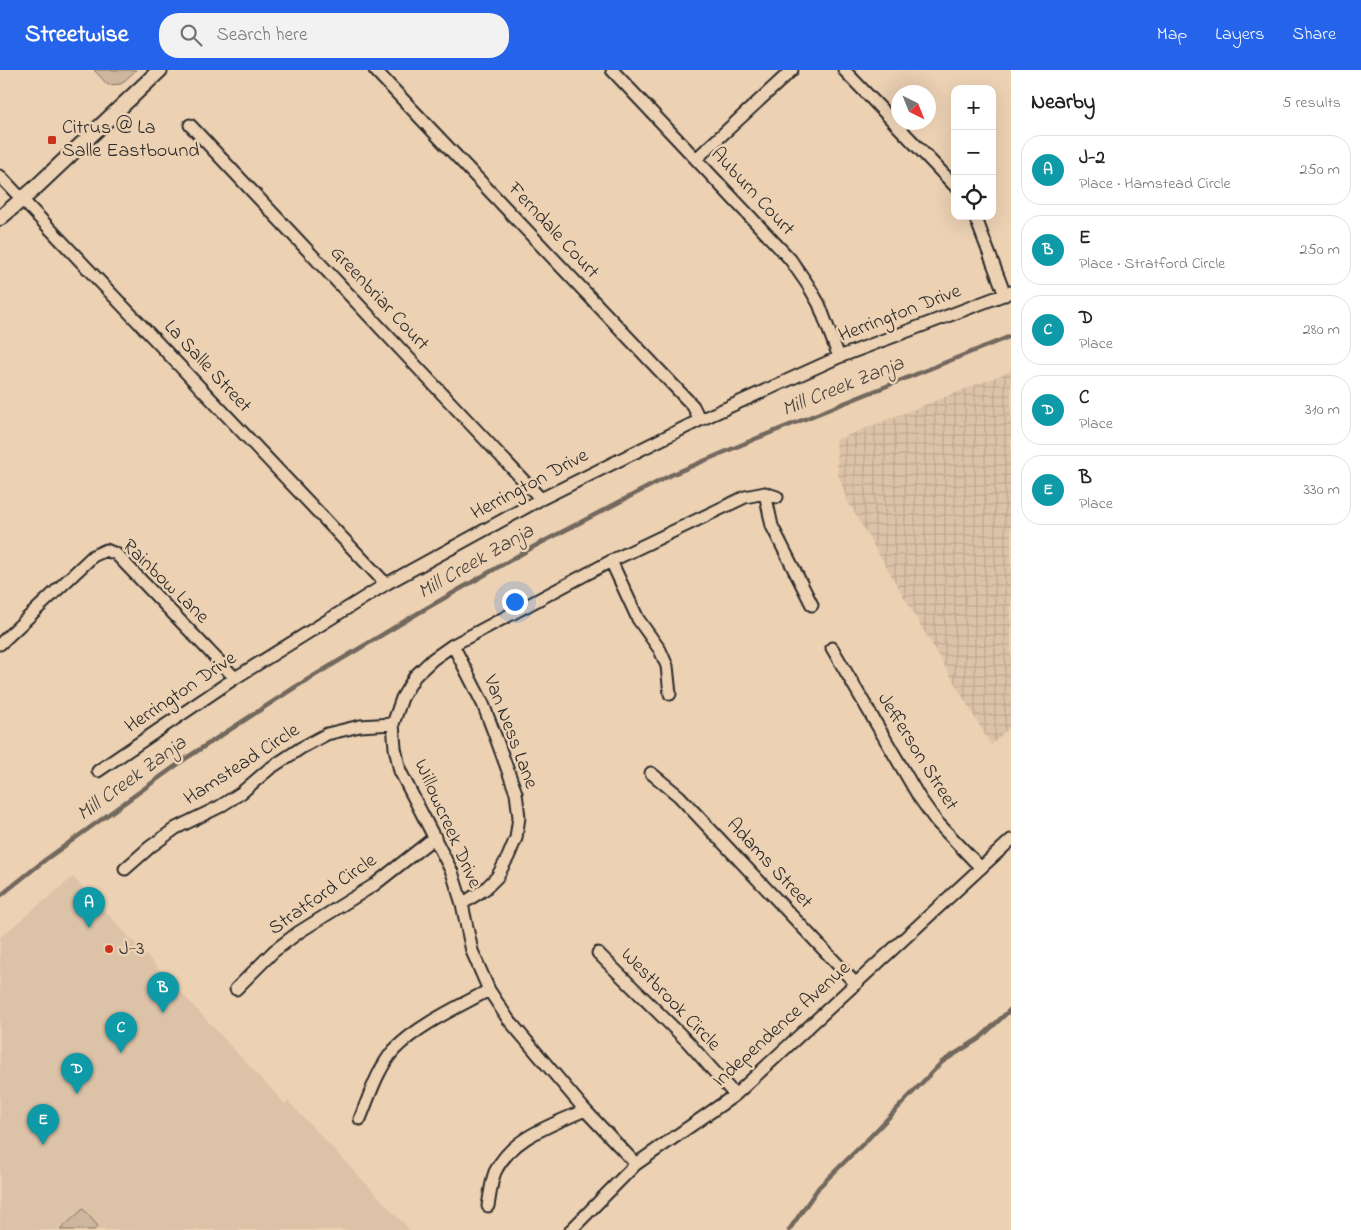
<!DOCTYPE html>
<html lang="en">
<head>
<meta charset="utf-8">
<style>
	:root { --surface:#fff; --page:#f2f2f2; --text:#222; --muted:#767676; --line:#e0e0e0; --accent:#2563eb }
	body { margin:0; font-family:"Indie Flower",sans-serif; background:var(--page); color:var(--text) }
	.controls { position:absolute; right:15px; top:15px; display:grid; overflow:hidden; border-radius:10px; box-shadow:0 5px 20px #0002 }
	.controls button { width:45px; height:45px; display:grid; place-items:center; padding:0; border:0; border-bottom:1px solid var(--line); background:var(--surface); color:var(--text); font:25px sans-serif }
	.compass { position:absolute; left:891px; top:15px; width:45px; height:45px; border-radius:50%; background:var(--surface); box-shadow:0 5px 20px #0002; rotate:137deg }
	.you { position:absolute; left:514px; top:531px; width:18px; height:18px; margin:-12px; border:4px solid #fff; border-radius:50%; background:#1a73e8; box-shadow:0 0 0 8px #1a73e833 }
	.badge { display:grid; place-items:center; width:32px; height:32px; border-radius:50%; background:var(--accent); color:#fff; font-size:16px; font-weight:700 }
	.pin { position:absolute; translate:-50% -41px; filter:drop-shadow(0 1px 2px #0008) }
	.pin::after { content:''; position:absolute; top:26px; width:18px; height:15px; background:inherit; clip-path:polygon(0 0,100% 0,50% 100%) }
	.list { margin:0; padding:0; list-style:none }
	h2 { display:flex; justify-content:space-between; align-items:center; height:65px; margin:0; padding:0 20px; font-size:21px }
	h2 small { font-size:16px; font-weight:400; color:var(--muted) }
	.list li { display:grid; grid-template-columns:32px 1fr auto; gap:15px; align-items:center; box-sizing:border-box; height:70px; margin:0 10px 10px; padding:0 10px; border:1px solid var(--line); border-radius:20px }
	.list b { display:block; font-size:19px; white-space:nowrap }
	.list p { margin:0; font-size:16px; white-space:nowrap; color:var(--muted) }
	.list em { font-size:16px; font-style:normal; color:var(--muted) }
	.icon { flex:none; width:28px; height:28px; fill:none; stroke:currentColor; stroke-width:2; stroke-linecap:round; stroke-linejoin:round }
	.map { position:relative; flex:none; width:1011px; height:1160px; overflow:hidden }
	header { display:flex; align-items:center; gap:30px; box-sizing:border-box; height:70px; padding:0 25px; background:var(--accent); color:#fff }
	header strong { font-size:24px }
	nav { display:flex; gap:28px; margin-inline-start:auto; font-size:18px }
	.search { width:350px; height:45px; background:var(--page); display:flex; align-items:center; gap:12px; box-sizing:border-box; padding:0 18px; border-radius:20px; color:var(--muted); font-size:19px }
	main { display:flex }
	aside { flex:1; background:var(--surface) }
	.map>svg:first-child { display:block }
</style>
</head>
<body>
<header>
<strong>Streetwise</strong>
<div class="search"><svg class="icon" aria-label="search" viewBox="0 0 24 24"><circle cx="10" cy="10" r="6"/><path d="M15 15l6 6"/></svg>Search here</div>
<nav><a>Map</a><a>Layers</a><a>Share</a></nav>
</header>
<main>
<div class="map">
<svg width="1011" height="1160" viewBox="0 0 1011 1160">
	<defs>
		<pattern id="industrial-grid" width="8" height="8" patternUnits="userSpaceOnUse" patternTransform="scale(1.25)"><rect width="8" height="8" fill="#dcc3a8"/><path d="M0 4h8M4 0v8" fill="none" stroke="#bda891"/></pattern>
	</defs>
	<rect width="100%" height="100%" fill="#ecd1b3"/>
	<filter id="ink" filterUnits="userSpaceOnUse"><feTurbulence type="fractalNoise" baseFrequency=".02" numOctaves="2"/><feDisplacementMap in="SourceGraphic" scale="10" xChannelSelector="R" yChannelSelector="G"/><feConvolveMatrix kernelMatrix="1 2 1 2 8 2 1 2 1" color-interpolation-filters="sRGB"/></filter>
	<g filter="url(#ink)">
		<!-- built -->
		<path fill="#dcc3a8" d="M 73,807 L 285,1034 L 288,1031 L 410,1160 L 0,1160 L 0,867 Z"/>
		<!-- industrial -->
		<path fill="url(#industrial-grid)" d="M 1011,301 L 1011,656 L 991,675 L 847,430 L 838,404 L 836,370 Z"/>
		<!-- grass -->
		<path fill="#cdb69d" stroke="#7c7064" d="M 94,0 L 136,0 L 121,14 L 108,15 Z
			M 83,1139 L 98,1156 L 94,1160 L 60,1160 Z"/>
		<g fill="none" stroke-linecap="round" stroke-linejoin="round">
			<!-- stream -->
			<path stroke="#72685d" stroke-width="4.5" d="M 0,826 L 45,790 L 188,687 L 297,616 L 420,542 L 535,476 L 671,405 L 755,369 L 1011,266
				M 789,1160 L 819,1117 L 867,1070 L 942,992 L 980,968 L 1011,939"/>
			<defs>
				<path id="minor" d="M 375,0 L 693,336 L 700,350
					M 612,0 L 790,189 L 808,215 L 819,234 L 839,287
					M 844,0 L 955,116
					M 190,55 L 541,429
					M 696,89 L 792,0
					M 0,106 L 386,514
					M 974,146 L 978,154 L 1005,225
					M 765,423 L 772,456 L 812,535
					M 611,491 L 638,549 L 660,580 L 667,596 L 670,624
					M 0,574 L 93,486 L 106,480 L 116,484 L 235,608
					M 453,575 L 483,634 L 496,668 L 516,723 L 519,747 L 516,768 L 508,787 L 497,807 L 485,819 L 462,834
					M 832,578 L 919,727 L 936,751 L 981,798
					M 98,701 L 235,608 L 386,514 L 541,429 L 700,350 L 839,287 L 1011,222
					M 651,703 L 679,726 L 856,914
					M 125,799 L 150,777 L 176,758 L 219,737 L 241,723 L 269,699 L 301,678 L 327,664 L 360,656 L 393,654
					M 598,883 L 687,971 L 735,1025
					M 236,919 L 274,881 L 299,862 L 374,815 L 435,767
					M 360,1049 C 369,1027 378,998 394,980 C 418,955 458,937 489,920
					M 636,1094 L 585,1040 L 508,949 L 489,920 L 472,881 L 462,834 L 452,802 L 400,701 L 395,678 L 393,654 L 402,628 L 415,606 L 433,589 L 453,575 L 611,491 L 745,427 L 765,423 L 777,427
					M 488,1136 C 490,1126 491,1112 495,1102 C 512,1067 552,1055 585,1040
					M 571,1160 L 636,1094 L 735,1025 L 1011,770"/>
				<path id="tertiary" d="M 0,148 L 33,120 L 160,0"/>
			</defs>
			<!-- minor casing -->
			<use href="#minor" stroke="#2b2b2b" stroke-width="15"/>
			<!-- tertiary casing -->
			<use href="#tertiary" stroke="#2b2b2b" stroke-width="18"/>
			<!-- minor -->
			<use href="#minor" stroke="#ecd1b3" stroke-width="11"/>
			<!-- tertiary -->
			<use href="#tertiary" stroke="#ecd1b3" stroke-width="14"/>
		</g>
	</g>
	<!-- markers -->
	<g fill="#c8321e" stroke="#ecd1b3" stroke-width="2">
		<rect x="47" y="65" width="10" height="10" rx="2.5"/>
		<circle cx="109" cy="879" r="5"/>
	</g>
	<g text-anchor="middle" dominant-baseline="central" stroke-width="5" stroke-linejoin="round" paint-order="stroke">
		<!-- poi labels -->
		<g font-size="20" fill="#2b2b2b" stroke="#ecd1b3" text-anchor="start">
			<text x="62" y="58">Citrus @ La<tspan x="62" dy="23">Salle Eastbound</tspan></text>
			<text x="119" y="879">J-3</text>
		</g>
		<!-- street labels -->
		<g font-size="20" fill="#2b2b2b" stroke="#ecd1b3">
			<text transform="translate(752 122) rotate(47)">Auburn Court</text>
			<text transform="translate(553 161) rotate(47)">Ferndale Court</text>
			<text transform="translate(379 229) rotate(47)">Greenbriar Court</text>
			<text transform="translate(900 244) rotate(-21)">Herrington Drive</text>
			<text transform="translate(207 297) rotate(47)">La Salle Street</text>
			<text transform="translate(530 415) rotate(-28)">Herrington Drive</text>
			<text transform="translate(165 512) rotate(44)">Rainbow Lane</text>
			<text transform="translate(181 623) rotate(-34)">Herrington Drive</text>
			<text transform="translate(510 662) rotate(69)">Van Ness Lane</text>
			<text transform="translate(917 682) rotate(58)">Jefferson Street</text>
			<text transform="translate(242 695) rotate(-33)">Hamstead Circle</text>
			<text transform="translate(447 754) rotate(66)">Willowcreek Drive</text>
			<text transform="translate(769 794) rotate(47)">Adams Street</text>
			<text transform="translate(323 825) rotate(-35)">Stratford Circle</text>
			<text transform="translate(670 930) rotate(46)">Westbrook Circle</text>
			<text transform="translate(782 955) rotate(-42)">Independence Avenue</text>
		</g>
		<!-- water labels -->
		<g font-size="21" font-style="italic" fill="#494440" stroke="#ecd1b3">
			<text transform="translate(843 317) rotate(-22)">Mill Creek Zanja</text>
			<text transform="translate(476 492) rotate(-30)">Mill Creek Zanja</text>
			<text transform="translate(132 709) rotate(-36)">Mill Creek Zanja</text>
		</g>
	</g>
</svg>
<div class="controls">
<button>+</button>
<button>−</button>
<button><svg class="icon" aria-label="locate" viewBox="0 0 24 24"><circle cx="12" cy="12" r="6"/><path d="M12 2v4M12 18v4M2 12h4M18 12h4"/></svg></button>
</div>
<svg class="compass" viewBox="-18 -18 36 36"><path d="M0-13l5 13h-10z" fill="#e53935"/><path d="M0 13l5-13h-10z" fill="#767676"/></svg>
<div class="you"></div>
<div class="pin badge" style="left:89px;top:858px;background:#0f9aa8">A</div>
<div class="pin badge" style="left:163px;top:943px;background:#0f9aa8">B</div>
<div class="pin badge" style="left:121px;top:983px;background:#0f9aa8">C</div>
<div class="pin badge" style="left:77px;top:1024px;background:#0f9aa8">D</div>
<div class="pin badge" style="left:43px;top:1075px;background:#0f9aa8">E</div>
</div>
<aside>
<h2>Nearby<small>5 results</small></h2>
<ul class="list">
<li><span class="badge" style="background:#0f9aa8">A</span><div><b>J-2</b><p>Place · Hamstead Circle</p></div><em>250 m</em></li>
<li><span class="badge" style="background:#0f9aa8">B</span><div><b>E</b><p>Place · Stratford Circle</p></div><em>250 m</em></li>
<li><span class="badge" style="background:#0f9aa8">C</span><div><b>D</b><p>Place</p></div><em>280 m</em></li>
<li><span class="badge" style="background:#0f9aa8">D</span><div><b>C</b><p>Place</p></div><em>310 m</em></li>
<li><span class="badge" style="background:#0f9aa8">E</span><div><b>B</b><p>Place</p></div><em>330 m</em></li>
</ul>
</aside>
</main>
</body>
</html>
